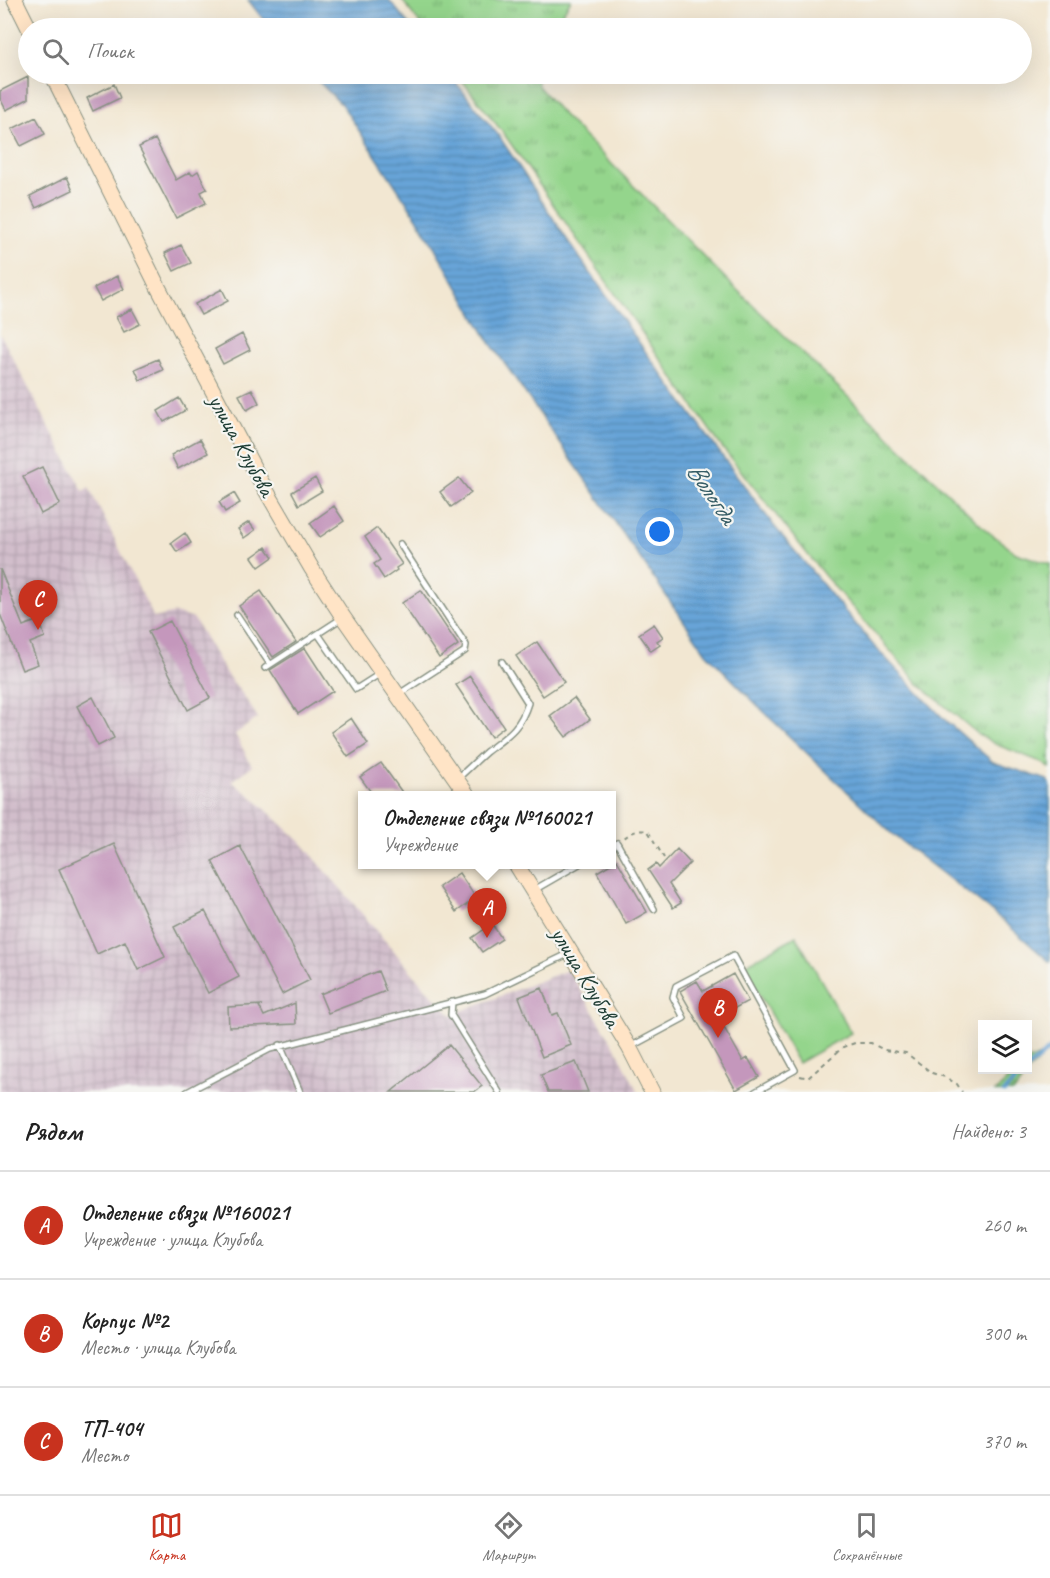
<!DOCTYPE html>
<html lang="ru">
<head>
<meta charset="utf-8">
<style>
	:root { --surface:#fff; --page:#f6f6f6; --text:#222; --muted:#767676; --line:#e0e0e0; --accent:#c8321e }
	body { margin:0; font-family:Caveat,sans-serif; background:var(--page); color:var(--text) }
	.controls { position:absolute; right:18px; bottom:18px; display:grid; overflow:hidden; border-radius:0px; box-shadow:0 6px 24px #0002 }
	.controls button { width:54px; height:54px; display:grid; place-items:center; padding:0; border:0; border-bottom:2px solid var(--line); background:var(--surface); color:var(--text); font:30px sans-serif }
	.you { position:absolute; left:660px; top:532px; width:21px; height:21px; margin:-15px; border:4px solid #fff; border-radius:50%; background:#1a73e8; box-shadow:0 0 0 9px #1a73e833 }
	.badge { display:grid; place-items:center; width:39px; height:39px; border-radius:50%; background:var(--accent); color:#fff; font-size:20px; font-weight:700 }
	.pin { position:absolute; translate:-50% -50px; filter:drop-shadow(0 2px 3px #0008) }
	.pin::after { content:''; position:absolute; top:32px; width:21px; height:18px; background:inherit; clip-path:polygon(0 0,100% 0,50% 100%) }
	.popup { position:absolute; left:358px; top:791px; width:258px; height:78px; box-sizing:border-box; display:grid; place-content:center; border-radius:0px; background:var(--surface); filter:drop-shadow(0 2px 4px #0005); font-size:20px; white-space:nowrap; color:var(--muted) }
	.popup b { font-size:22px; color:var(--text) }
	.popup::after { content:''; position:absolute; left:50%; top:100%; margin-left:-12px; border:12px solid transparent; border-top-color:var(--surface) }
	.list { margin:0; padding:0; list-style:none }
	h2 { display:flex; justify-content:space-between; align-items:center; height:78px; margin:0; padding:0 24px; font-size:26px }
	h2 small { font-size:20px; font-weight:400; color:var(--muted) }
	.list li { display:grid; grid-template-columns:39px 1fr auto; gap:18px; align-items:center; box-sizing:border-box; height:108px; padding:0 24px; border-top:2px solid var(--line) }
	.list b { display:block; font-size:22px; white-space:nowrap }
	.list p { margin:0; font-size:20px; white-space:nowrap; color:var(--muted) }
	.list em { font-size:20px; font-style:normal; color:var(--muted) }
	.icon { flex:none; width:33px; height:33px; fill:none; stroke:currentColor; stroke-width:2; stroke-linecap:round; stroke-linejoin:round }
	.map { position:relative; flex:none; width:1050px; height:1092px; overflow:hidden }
	.search { position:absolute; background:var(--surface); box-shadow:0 6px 24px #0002; left:18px; right:18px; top:18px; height:66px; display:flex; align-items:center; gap:15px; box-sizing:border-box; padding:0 21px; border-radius:33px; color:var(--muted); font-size:22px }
	.sheet { height:402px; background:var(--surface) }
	nav { display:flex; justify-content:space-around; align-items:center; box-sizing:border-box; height:84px; border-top:2px solid var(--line); background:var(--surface); font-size:16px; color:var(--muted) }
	nav a { display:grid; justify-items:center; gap:3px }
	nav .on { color:var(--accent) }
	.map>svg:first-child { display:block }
</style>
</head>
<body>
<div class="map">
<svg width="1050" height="1092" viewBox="0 0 1050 1092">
	<defs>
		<pattern id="industrial-grid" width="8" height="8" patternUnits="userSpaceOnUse" patternTransform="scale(1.5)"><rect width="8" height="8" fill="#d1bdcb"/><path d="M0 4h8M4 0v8" fill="none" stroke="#b3a3af"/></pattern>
		<pattern id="grass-tufts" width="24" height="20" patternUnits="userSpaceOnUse" patternTransform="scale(1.5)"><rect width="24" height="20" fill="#94d58c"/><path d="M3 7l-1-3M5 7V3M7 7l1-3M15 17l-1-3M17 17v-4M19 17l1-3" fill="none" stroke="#78ae73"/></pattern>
		<pattern id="wetland-marsh" width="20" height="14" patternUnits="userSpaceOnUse" patternTransform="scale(1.5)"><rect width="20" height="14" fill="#94d58c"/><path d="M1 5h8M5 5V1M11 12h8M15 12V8" fill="none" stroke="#78ae73"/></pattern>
		<pattern id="water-rules" width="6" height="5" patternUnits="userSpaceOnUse" patternTransform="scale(1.5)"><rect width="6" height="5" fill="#67a4d8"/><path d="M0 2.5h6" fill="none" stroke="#5487b0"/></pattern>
	</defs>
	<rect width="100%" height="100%" fill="#f6f6f2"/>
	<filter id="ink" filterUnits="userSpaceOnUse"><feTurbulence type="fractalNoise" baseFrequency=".0167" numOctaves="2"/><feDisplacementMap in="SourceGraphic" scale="12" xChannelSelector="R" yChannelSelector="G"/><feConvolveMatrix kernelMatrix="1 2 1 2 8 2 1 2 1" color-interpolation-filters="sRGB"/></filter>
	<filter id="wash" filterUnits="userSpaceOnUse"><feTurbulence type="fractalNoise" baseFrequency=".008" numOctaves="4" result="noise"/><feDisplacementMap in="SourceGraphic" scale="24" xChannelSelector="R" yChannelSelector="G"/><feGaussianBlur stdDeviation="1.35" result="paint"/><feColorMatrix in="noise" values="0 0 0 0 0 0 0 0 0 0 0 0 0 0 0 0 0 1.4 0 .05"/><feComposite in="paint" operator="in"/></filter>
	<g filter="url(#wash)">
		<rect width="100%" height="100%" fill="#f2e7d2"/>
		<!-- industrial -->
		<path fill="url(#industrial-grid)" d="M 0,334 L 83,491 L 89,488 L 154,618 L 175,613 L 194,619 L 227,675 L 243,695 L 258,718 L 235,734 L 252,766 L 231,781 L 251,796 L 300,841 L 421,983 L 451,1015 L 568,970 L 618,1052 L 638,1092 L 0,1092 Z"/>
		<!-- grass -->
		<path fill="url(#grass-tufts)" stroke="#5a8960" stroke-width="1.5" d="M 402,0 L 571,0 L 553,28 L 423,28 Z
			M 457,74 L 535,74 L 538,86 L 564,116 L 732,285 L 986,530 L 1016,553 L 1050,564 L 1050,768 L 1041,762 L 995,744 L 978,734 L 920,685 L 825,576 L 721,446 L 504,134 Z"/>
		<!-- wetland -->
		<path fill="url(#wetland-marsh)" stroke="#5a8960" stroke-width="1.5" d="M 1045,1054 L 1029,1070 L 1014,1092 L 995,1092 L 1018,1070 L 1028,1070 L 1028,1061 Z"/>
		<!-- pitch -->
		<path fill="#94d58c" stroke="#5a8960" stroke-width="1.5" d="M 796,936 L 851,1033 L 798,1063 L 743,966 Z"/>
		<!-- water -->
		<path fill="url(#water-rules)" stroke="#437086" stroke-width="1.5" d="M 248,0 L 389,0 L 412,28 L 270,28 Z
			M 311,74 L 449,74 L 499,136 L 566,238 L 647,354 L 774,526 L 874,646 L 944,719 L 993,762 L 1047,780 L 1050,784 L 1050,962 L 1001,919 L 893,835 L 771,719 L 706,653 L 489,341 L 421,224 L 342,105 Z"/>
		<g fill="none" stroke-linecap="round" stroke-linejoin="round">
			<!-- stream -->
			<path stroke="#67a4d8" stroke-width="4" d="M 1028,1068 L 1050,1049
				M 1004,1092 L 1025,1070"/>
		</g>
		<g id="blocks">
			<!-- building -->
			<path fill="#c497bc" d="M 28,77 L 28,99 L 6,110 L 0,98 L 0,91 Z
				M 114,84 L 120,98 L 93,111 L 87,98 Z
				M 36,117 L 45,134 L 21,146 L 12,129 Z
				M 155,139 L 176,180 L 190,172 L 192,175 L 198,171 L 207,189 L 201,192 L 206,203 L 176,218 L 139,147 Z
				M 67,177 L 73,190 L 36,208 L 30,196 Z
				M 181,245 L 191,263 L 174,271 L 165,253 Z
				M 117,276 L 124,289 L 101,301 L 94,288 Z
				M 222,289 L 228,301 L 201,315 L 195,304 Z
				M 132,309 L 140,324 L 124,332 L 116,317 Z
				M 242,334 L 250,350 L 223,364 L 215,349 Z
				M 158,359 L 163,370 L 140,380 L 135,369 Z
				M 252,389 L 259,403 L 247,410 L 239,395 Z
				M 179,398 L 186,410 L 164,422 L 158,411 Z
				M 200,439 L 208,453 L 178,469 L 171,455 Z
				M 42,467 L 60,504 L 41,514 L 23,476 Z
				M 315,478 L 322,491 L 299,505 L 292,492 Z
				M 459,478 L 471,493 L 451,507 L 440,492 Z
				M 234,493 L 240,503 L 225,512 L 219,502 Z
				M 334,506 L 344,521 L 320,537 L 310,523 Z
				M 249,522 L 255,530 L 244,538 L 238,529 Z
				M 377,528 L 402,564 L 396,568 L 397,570 L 384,579 L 374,564 L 380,560 L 365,537 Z
				M 185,533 L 191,543 L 177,552 L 171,543 Z
				M 266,547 L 273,557 L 259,567 L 252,557 Z
				M 0,569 L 23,626 L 39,620 L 45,637 L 30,643 L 38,664 L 22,670 L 0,614 Z
				M 421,590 L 458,645 L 439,658 L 402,603 Z
				M 261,591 L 296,642 L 273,657 L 239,606 Z
				M 170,621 L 210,698 L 188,710 L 148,632 Z
				M 654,624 L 663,637 L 657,641 L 660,645 L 651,651 L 639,634 Z
				M 537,642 L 564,682 L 543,696 L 516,656 Z
				M 305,648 L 333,691 L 298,714 L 270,670 Z
				M 470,676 L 504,727 L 491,737 L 456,685 Z
				M 93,697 L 114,738 L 98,746 L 77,706 Z
				M 574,698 L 590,719 L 566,737 L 550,716 Z
				M 351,718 L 368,744 L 348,757 L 331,732 Z
				M 381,763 L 404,795 L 373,795 L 360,777 Z
				M 114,844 L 165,957 L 138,970 L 125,941 L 97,954 L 59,869 Z
				M 240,846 L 310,980 L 282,994 L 212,861 Z
				M 677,849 L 690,863 L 669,884 L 681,903 L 673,908 L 648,870 L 656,864 L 659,868 Z
				M 617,860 L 647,912 L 626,924 L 597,872 Z
				M 459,873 L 476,898 L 456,912 L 439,887 Z
				M 205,911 L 239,977 L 208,993 L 174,927 Z
				M 492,924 L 502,939 L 482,952 L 472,938 Z
				M 378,971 L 386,991 L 328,1013 L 320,994 Z
				M 733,974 L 748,1001 L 718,1017 L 743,1061 L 748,1058 L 759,1077 L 736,1090 L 680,991 L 697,981 L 703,991 Z
				M 542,988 L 552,1015 L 558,1013 L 571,1045 L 542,1057 L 519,997 Z
				M 295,1003 L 296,1024 L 229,1027 L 228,1007 L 262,1005 L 259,1006 L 264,1016 Z
				M 449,1045 L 482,1086 L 474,1092 L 391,1092 Z
				M 576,1062 L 588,1092 L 548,1092 L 541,1075 Z"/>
		</g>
	</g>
	<g filter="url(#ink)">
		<use href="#blocks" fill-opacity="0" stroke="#889283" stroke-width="1.5"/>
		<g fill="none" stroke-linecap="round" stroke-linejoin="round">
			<defs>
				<path id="service" d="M 237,615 L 270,664
					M 318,634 L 356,689 L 381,673
					M 265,668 L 342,618
					M 399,694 L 465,651 L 466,645 L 400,544
					M 458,778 C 467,770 476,761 486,752 C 507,736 520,729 528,703 L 502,662
					M 612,846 L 617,843 L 654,909
					M 534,890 L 579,864
					M 452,1002 L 451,1015 L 499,1092
					M 280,1045 L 300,1092
					M 630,1047 L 684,1018 L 673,997 L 676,986 L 733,956 L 795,1070 L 755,1092
					M 187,1092 L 270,1049 L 485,994 L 570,953"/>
				<path id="secondary" d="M 15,0 L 29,28
					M 52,74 L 158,287 L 260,480 L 312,569 L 343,617 L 468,796
					M 516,864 L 629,1047 L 652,1092"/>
			</defs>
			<!-- service casing -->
			<use href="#service" stroke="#889283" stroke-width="8"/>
			<!-- secondary casing -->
			<use href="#secondary" stroke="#889283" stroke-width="17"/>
			<!-- path -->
			<path stroke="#889283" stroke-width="2" stroke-dasharray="4.5 4.5" stroke-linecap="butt" d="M 624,838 C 632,832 638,829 648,831 L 664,858
				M 800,1076 L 808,1078 L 843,1047 L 855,1043 L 871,1043 L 884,1050 L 906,1053 L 932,1073 L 945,1077 L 957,1084 L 962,1092"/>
			<!-- service -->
			<use href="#service" stroke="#fff" stroke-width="5"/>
			<!-- secondary -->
			<use href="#secondary" stroke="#ffe4c6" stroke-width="15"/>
		</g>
	</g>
	<g text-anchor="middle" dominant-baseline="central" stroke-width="4.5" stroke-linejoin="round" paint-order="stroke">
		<!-- street labels -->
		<g font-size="24" fill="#1f3d34" stroke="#f6f6f2">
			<text transform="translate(242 445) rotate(61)">улица Клубова</text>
			<text transform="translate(586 977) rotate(59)">улица Клубова</text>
		</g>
		<!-- water labels -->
		<g font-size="26" font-style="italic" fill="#355c65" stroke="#f6f6f2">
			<text transform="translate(712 493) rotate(56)">Вологда</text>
		</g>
	</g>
</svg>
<div class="controls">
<button><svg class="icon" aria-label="layers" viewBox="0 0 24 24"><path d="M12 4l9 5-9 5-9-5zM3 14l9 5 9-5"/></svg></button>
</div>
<div class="you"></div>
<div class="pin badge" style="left:487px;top:938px">A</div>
<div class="popup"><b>Отделение связи №160021</b>Учреждение</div>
<div class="pin badge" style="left:718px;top:1038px">B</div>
<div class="pin badge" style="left:38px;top:630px">C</div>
<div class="search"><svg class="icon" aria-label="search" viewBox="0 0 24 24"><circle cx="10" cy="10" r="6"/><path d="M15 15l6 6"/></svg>Поиск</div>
</div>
<section class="sheet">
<h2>Рядом<small>Найдено: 3</small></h2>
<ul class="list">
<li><span class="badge">A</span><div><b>Отделение связи №160021</b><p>Учреждение · улица Клубова</p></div><em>260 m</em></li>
<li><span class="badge">B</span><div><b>Корпус №2</b><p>Место · улица Клубова</p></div><em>300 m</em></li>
<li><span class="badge">C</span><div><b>ТП-404</b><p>Место</p></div><em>370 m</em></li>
</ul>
</section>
<nav>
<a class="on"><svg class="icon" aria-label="map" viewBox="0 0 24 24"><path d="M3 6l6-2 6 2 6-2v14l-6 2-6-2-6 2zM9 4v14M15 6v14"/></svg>Карта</a>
<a><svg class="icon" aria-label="directions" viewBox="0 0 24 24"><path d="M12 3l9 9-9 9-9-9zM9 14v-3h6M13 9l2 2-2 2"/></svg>Маршрут</a>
<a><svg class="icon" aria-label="saved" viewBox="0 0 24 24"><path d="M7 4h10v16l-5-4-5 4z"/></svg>Сохранённые</a>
</nav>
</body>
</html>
